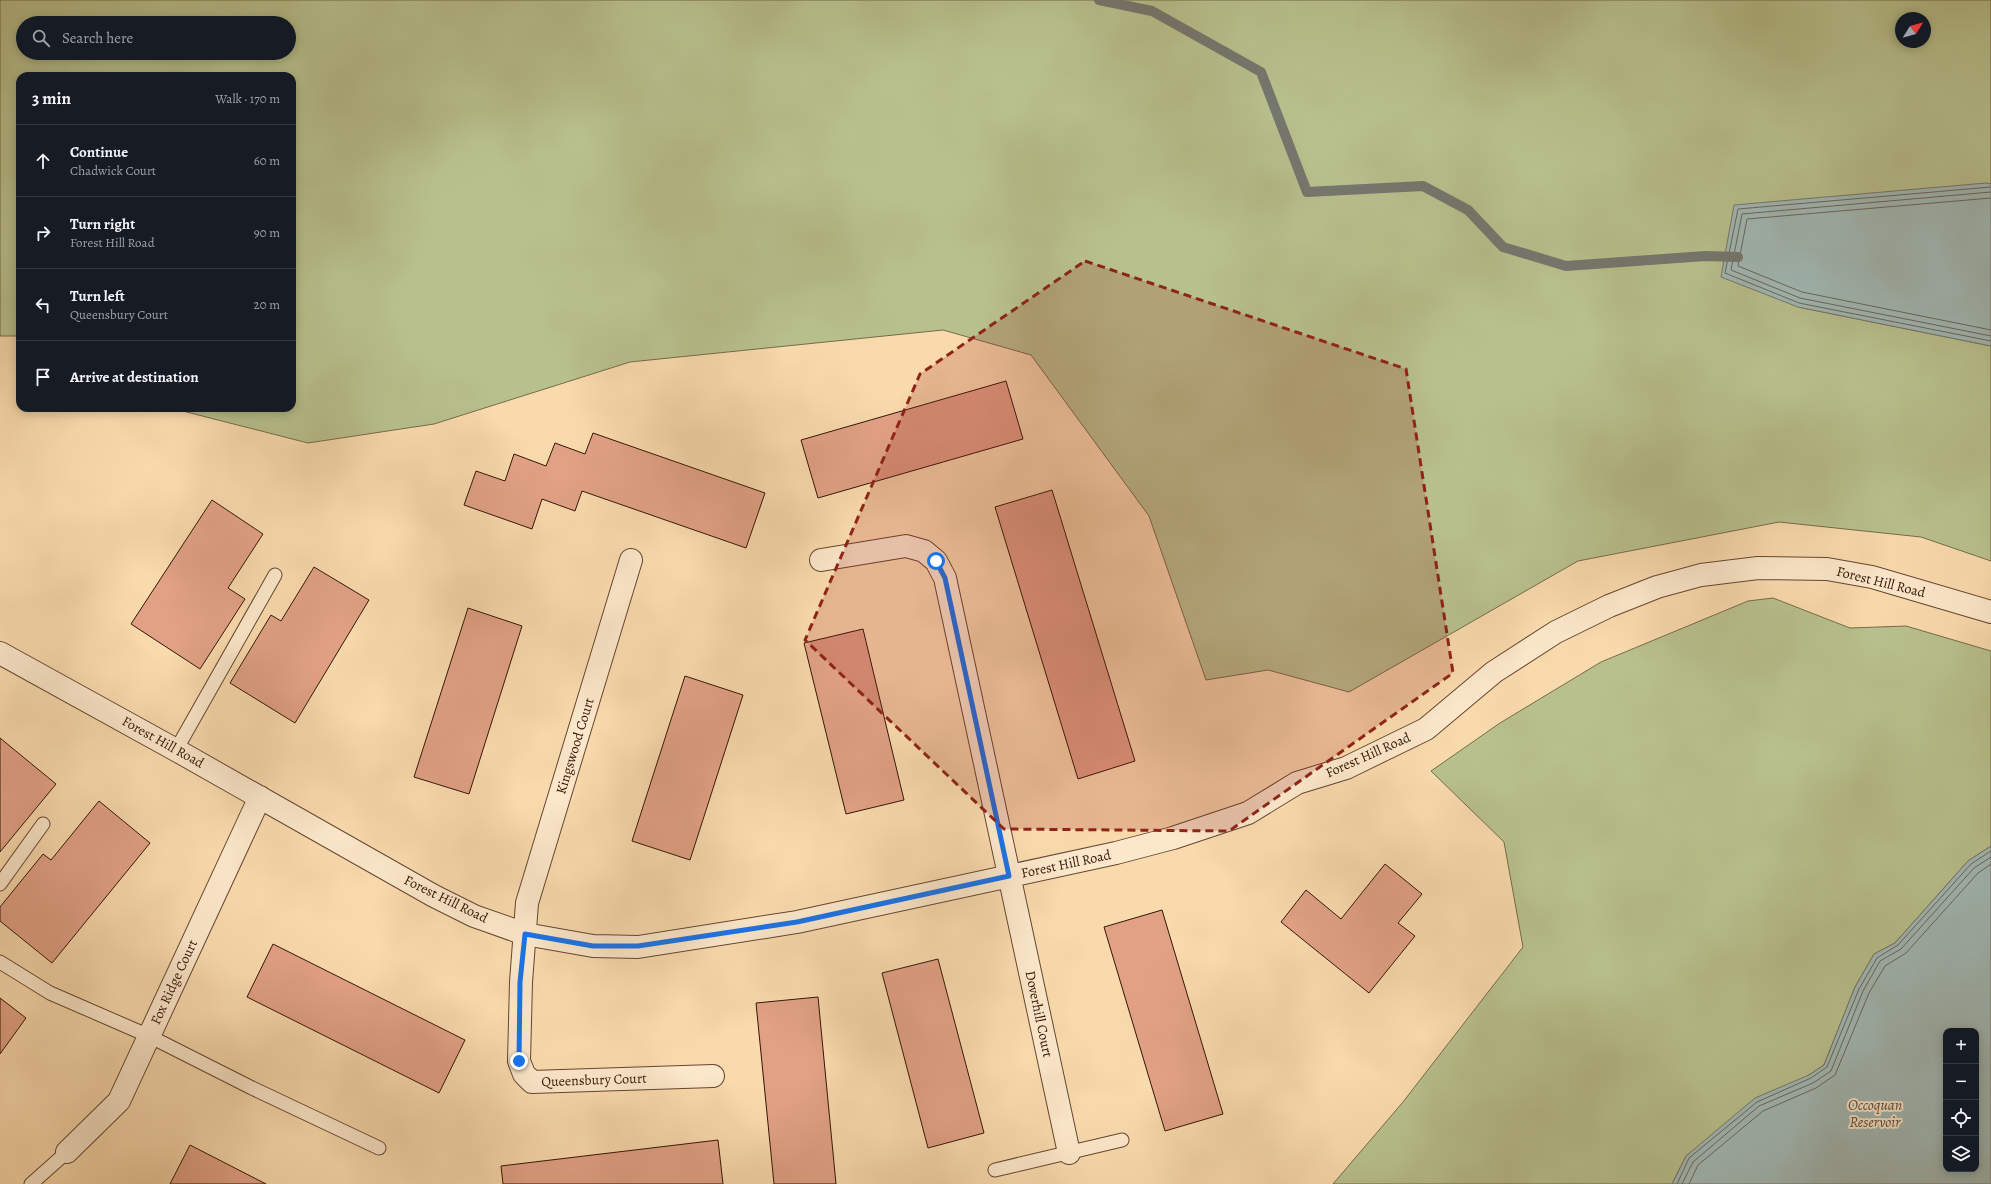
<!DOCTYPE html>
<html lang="en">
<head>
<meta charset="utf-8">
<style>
	:root { --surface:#171b24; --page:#242831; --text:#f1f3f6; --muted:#9ea1a6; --line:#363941 }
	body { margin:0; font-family:Alegreya,serif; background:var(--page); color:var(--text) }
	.controls { position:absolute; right:12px; bottom:12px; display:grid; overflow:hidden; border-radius:8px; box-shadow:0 2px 10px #0003 }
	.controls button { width:36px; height:36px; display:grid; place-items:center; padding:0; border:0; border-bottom:1px solid var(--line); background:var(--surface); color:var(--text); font:20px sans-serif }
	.compass { position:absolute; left:1895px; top:12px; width:36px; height:36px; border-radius:50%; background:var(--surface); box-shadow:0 2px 10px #0003; rotate:53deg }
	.stop { position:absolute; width:12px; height:12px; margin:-9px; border:3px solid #1a73e8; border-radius:50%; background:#fff }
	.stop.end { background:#1a73e8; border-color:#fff; box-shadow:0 1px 4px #0008 }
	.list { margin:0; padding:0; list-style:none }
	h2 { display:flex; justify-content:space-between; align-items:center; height:52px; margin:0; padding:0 16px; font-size:17px }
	h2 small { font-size:13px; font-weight:400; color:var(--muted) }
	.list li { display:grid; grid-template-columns:26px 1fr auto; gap:12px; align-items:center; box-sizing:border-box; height:72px; padding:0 16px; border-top:1px solid var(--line) }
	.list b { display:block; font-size:15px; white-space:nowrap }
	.list p { margin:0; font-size:13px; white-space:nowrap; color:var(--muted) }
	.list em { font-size:13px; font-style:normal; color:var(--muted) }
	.icon { flex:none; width:22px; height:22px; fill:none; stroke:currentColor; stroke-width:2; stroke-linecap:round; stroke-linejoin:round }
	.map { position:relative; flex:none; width:1991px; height:1184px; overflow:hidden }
	.search { position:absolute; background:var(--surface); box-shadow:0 2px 10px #0003; left:16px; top:16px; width:280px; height:44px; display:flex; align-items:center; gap:10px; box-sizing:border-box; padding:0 14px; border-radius:22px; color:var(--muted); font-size:15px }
	.panel { position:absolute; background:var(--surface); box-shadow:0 2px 10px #0003; left:16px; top:72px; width:280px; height:340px; border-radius:12px }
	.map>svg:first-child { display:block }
</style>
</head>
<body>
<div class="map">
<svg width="1991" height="1184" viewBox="0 0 1991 1184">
	<rect width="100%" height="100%" fill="#f9daad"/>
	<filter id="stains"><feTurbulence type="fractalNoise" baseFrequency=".005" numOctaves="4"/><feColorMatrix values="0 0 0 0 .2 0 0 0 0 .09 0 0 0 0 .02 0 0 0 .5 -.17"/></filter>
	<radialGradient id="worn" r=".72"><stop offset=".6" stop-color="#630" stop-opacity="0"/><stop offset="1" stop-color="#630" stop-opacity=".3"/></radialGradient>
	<!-- green -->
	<path fill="#b8c18e" stroke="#766b4a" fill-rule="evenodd" d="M 0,0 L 1991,0 L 1991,184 L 1986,183 L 1798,307 L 1991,346 L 1991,561 L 1921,537 L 1779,522 L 1578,561 L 1349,692 L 1268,670 L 1206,680 L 1149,516 L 1031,355 L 943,330 L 630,362 L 434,424 L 308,443 L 171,408 L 292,408 L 292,76 L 20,76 L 20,336 L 0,336 ZM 1901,18 L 1925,18 L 1925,42 L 1901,42 ZM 23,23 L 289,23 L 289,53 L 23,53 Z
		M 1773,598 L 1850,628 L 1906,626 L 1991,651 L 1991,846 L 1968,861 L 1895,943 L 1874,954 L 1855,987 L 1824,1065 L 1686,1156 L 1672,1184 L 1333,1184 L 1403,1102 L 1523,947 L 1504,842 L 1431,771 L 1500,723 L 1601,662 L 1748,601 Z"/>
	<!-- water -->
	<path fill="#a1b8b4" stroke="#75776f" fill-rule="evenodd" d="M 1986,183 L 1991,184 L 1991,346 L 1798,307 L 1721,277 L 1734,205 Z
		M 1991,846 L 1991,1184 L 1672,1184 L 1686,1156 L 1755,1098 L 1809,1075 L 1824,1065 L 1855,987 L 1874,954 L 1895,943 L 1968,861 ZM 1946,1031 L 1976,1031 L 1976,1169 L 1946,1169 Z"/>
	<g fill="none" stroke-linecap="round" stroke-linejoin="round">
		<!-- shore -->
		<path stroke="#6a665e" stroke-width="1" d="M 1991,187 L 1738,209 L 1725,273 L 1799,303 L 1991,341
			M 1991,192 L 1742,214 L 1731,270 L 1800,298 L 1991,336
			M 1991,198 L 1747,219 L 1738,266 L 1802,292 L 1991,330
			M 1677,1184 L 1689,1158 L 1757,1102 L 1811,1078 L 1827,1067 L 1859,989 L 1877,958 L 1898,945 L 1971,864 L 1991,851
			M 1682,1184 L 1693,1162 L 1759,1106 L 1813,1083 L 1831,1071 L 1863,991 L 1880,961 L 1901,949 L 1974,868 L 1991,857
			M 1689,1184 L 1698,1165 L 1763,1111 L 1816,1088 L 1835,1075 L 1869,993 L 1885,966 L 1906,953 L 1978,873 L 1991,864"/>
		<!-- stream -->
		<path stroke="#75776f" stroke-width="10" d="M 1099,0 L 1152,11 L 1261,72 L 1307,192 L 1423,186 L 1468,210 L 1503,247 L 1566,266 L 1705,256 L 1738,257"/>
	</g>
	<!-- building -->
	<path fill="#e1a185" stroke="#341507" d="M 1006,381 L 1023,439 L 818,498 L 801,440 Z
		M 593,433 L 765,493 L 746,548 L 582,491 L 575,511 L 542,499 L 532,529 L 464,505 L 476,471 L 505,481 L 514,454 L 546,466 L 555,443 L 585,454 Z
		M 1052,490 L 1135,761 L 1078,779 L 995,507 Z
		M 212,500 L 263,534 L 228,588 L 245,599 L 200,669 L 131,624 Z
		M 314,567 L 369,600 L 295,723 L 230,683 L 271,615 L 281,621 Z
		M 468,608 L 522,626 L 469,794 L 414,777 Z
		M 863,629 L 904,800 L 846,814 L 804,643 Z
		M 685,676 L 743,695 L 690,860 L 632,841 Z
		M 0,738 L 56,784 L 0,852 Z
		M 99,801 L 150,843 L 52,963 L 0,921 L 0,907 L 43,854 L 51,860 Z
		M 1385,864 L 1422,894 L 1398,923 L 1415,936 L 1369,993 L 1281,922 L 1306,890 L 1341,919 Z
		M 1162,910 L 1223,1114 L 1165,1131 L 1104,927 Z
		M 273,944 L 465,1040 L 439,1093 L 247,997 Z
		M 938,959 L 984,1133 L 928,1148 L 882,973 Z
		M 818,997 L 836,1184 L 774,1184 L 756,1003 Z
		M 0,998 L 26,1018 L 0,1054 Z
		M 718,1140 L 723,1184 L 503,1184 L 501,1166 Z
		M 190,1145 L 266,1184 L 170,1184 Z"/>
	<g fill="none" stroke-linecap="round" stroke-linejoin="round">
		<defs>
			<path id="service" d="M 176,750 L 275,575
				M 0,884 L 43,824
				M 0,962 L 50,993 L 149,1036 L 252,1088 L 379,1148
				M 995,1170 L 1122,1140
				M 31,1184 L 67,1152"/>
			<path id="minor" d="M 631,560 L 527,903 L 521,982 L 519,1061 L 524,1074 L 532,1082 L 713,1076
				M 821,560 L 906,546 L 924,551 L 936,561 L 945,578 L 1069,1153
				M 0,653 L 176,750 L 434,896 L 474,916 L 525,934 L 593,946 L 638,947 L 797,922 L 1116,853 L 1173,838 L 1248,813 L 1297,783 L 1346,768 L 1426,729 L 1494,672 L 1556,632 L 1609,606 L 1657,587 L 1701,575 L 1758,568 L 1827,569 L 1872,577 L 1991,612
				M 67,1152 L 119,1101 L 260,797"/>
		</defs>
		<!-- service casing -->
		<use href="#service" stroke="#654630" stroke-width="15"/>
		<!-- minor casing -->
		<use href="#minor" stroke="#654630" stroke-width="24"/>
		<!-- service -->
		<use href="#service" stroke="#fbe7ca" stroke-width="13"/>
		<!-- minor -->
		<use href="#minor" stroke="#fbe7ca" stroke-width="22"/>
	</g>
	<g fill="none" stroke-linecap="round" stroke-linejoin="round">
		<!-- route -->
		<path stroke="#1a73e8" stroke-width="5" d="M 519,1061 L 520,982 L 525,934 L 593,946 L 638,946 L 797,922 L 1009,876 L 945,578 L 936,561"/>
	</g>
	<!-- marked area -->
	<path fill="#8f2418" fill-opacity="0.2" stroke="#8f2418" stroke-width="3" stroke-dasharray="8 5" stroke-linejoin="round" d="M 1085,261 L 1406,369 L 1453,673 L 1229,831 L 1004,829 L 805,640 L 920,374 Z"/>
	<g text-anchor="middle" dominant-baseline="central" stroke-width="4" stroke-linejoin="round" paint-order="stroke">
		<!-- street labels -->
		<g font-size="14" fill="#341507" stroke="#fbe7ca">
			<text transform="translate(1881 582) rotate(14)">Forest Hill Road</text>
			<text transform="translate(163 742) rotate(29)">Forest Hill Road</text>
			<text transform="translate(575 746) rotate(-73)">Kingswood Court</text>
			<text transform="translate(1368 755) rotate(-24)">Forest Hill Road</text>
			<text transform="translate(1066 864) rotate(-12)">Forest Hill Road</text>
			<text transform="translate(446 899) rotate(26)">Forest Hill Road</text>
			<text transform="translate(174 982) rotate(-65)">Fox Ridge Court</text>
			<text transform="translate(1039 1014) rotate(78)">Doverhill Court</text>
			<text transform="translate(594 1080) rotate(-2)">Queensbury Court</text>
		</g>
		<!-- water labels -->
		<g font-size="15" font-style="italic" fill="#5a4e44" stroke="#fbe7ca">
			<text x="1875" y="1105">Occoquan<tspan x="1875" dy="17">Reservoir</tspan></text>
		</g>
	</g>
	<rect width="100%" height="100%" filter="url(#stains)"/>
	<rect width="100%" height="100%" fill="url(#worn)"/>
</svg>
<div class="controls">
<button>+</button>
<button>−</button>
<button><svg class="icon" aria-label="locate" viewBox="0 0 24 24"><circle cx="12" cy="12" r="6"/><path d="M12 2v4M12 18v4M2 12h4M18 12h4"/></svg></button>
<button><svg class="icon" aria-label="layers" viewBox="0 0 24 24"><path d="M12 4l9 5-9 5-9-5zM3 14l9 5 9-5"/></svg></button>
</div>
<svg class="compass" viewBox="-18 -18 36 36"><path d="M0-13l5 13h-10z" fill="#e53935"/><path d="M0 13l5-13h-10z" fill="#9ea1a6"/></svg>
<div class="stop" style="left:936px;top:561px"></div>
<div class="stop end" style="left:519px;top:1061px"></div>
<div class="search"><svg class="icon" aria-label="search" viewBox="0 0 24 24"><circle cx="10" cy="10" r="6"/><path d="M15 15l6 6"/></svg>Search here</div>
<section class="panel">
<h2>3 min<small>Walk · 170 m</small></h2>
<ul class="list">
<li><svg class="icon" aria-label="ahead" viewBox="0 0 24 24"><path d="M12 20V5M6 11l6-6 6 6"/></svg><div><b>Continue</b><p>Chadwick Court</p></div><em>60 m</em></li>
<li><svg class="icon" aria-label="right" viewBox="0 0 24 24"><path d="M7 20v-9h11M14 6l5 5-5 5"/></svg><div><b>Turn right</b><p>Forest Hill Road</p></div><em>90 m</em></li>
<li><svg class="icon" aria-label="left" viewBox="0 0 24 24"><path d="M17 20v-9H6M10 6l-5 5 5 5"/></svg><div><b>Turn left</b><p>Queensbury Court</p></div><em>20 m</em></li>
<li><svg class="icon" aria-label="arrive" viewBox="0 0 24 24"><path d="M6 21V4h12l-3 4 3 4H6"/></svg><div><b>Arrive at destination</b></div></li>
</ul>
</section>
</div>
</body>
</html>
